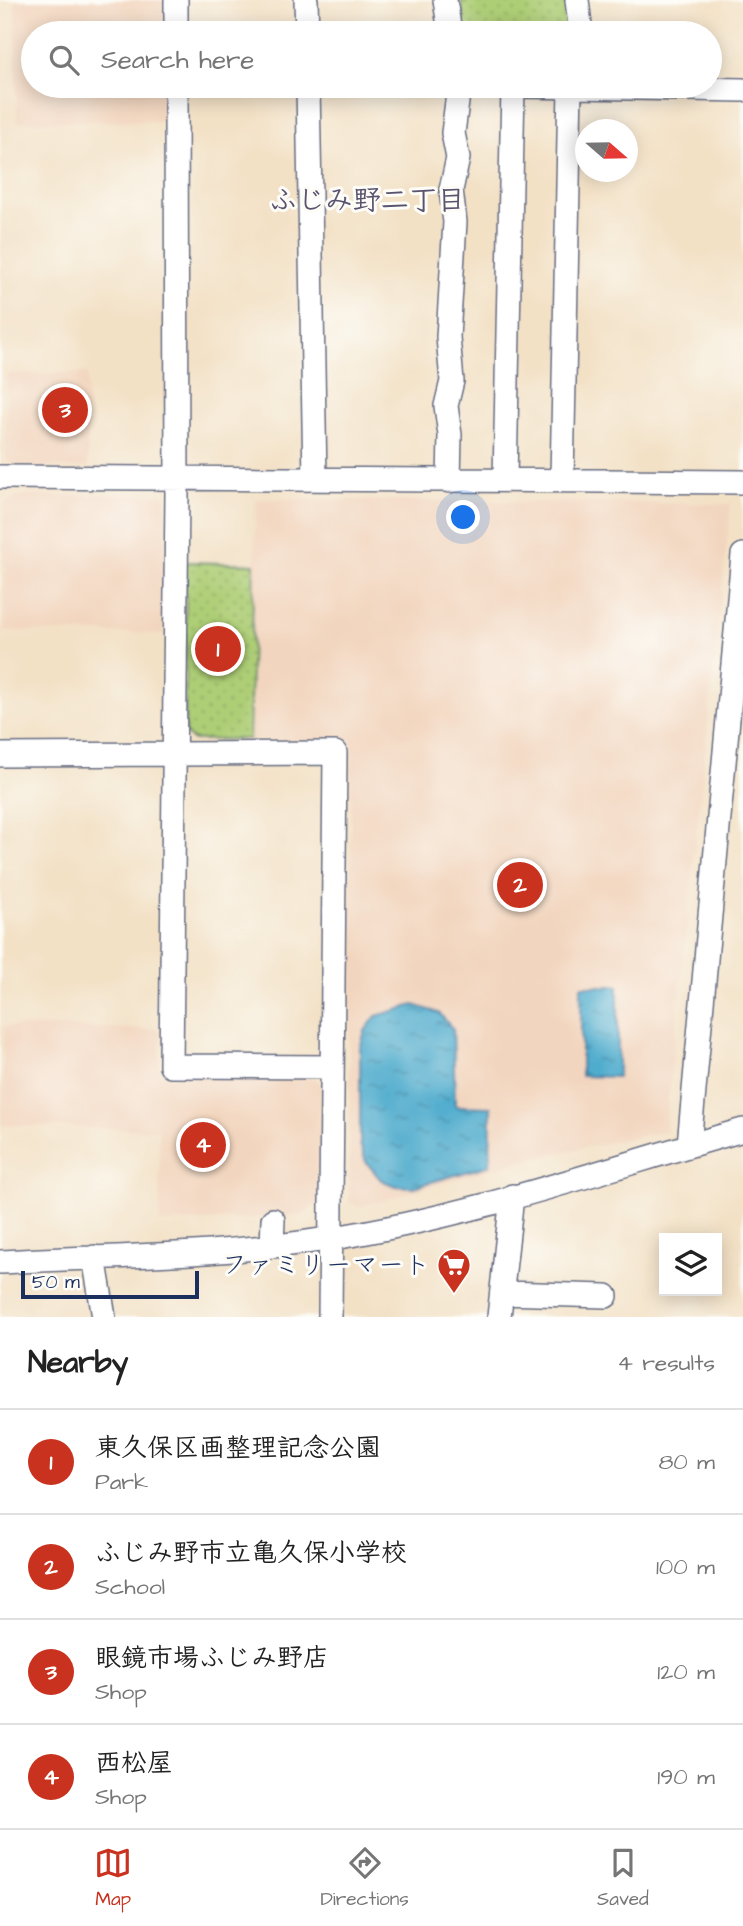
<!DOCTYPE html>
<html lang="en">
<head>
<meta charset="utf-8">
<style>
	:root { --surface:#fff; --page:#f6f6f6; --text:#222; --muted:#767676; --line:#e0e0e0; --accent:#c8321e }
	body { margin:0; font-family:"Architects Daughter","Klee One",sans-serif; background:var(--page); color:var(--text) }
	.controls { position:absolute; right:21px; bottom:21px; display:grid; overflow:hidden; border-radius:0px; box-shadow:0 4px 18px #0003 }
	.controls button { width:63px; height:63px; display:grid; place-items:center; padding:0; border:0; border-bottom:2px solid var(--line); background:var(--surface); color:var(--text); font:35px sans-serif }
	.compass { position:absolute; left:575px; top:119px; width:63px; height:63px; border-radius:50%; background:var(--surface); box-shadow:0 4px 18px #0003; rotate:110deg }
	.scale { position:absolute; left:21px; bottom:18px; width:178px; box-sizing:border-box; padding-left:7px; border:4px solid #1b2f5e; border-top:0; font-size:19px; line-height:24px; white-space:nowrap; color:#1b2f5e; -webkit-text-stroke:5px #fdfcf7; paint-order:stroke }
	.you { position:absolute; left:464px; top:518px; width:24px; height:24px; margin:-18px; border:5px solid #fff; border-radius:50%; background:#1a73e8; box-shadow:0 0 0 10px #1a73e833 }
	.badge { display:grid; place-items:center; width:46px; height:46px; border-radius:50%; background:var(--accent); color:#fff; font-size:23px; font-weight:700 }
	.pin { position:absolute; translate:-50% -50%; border:4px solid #fff; box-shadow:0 2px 7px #0006 }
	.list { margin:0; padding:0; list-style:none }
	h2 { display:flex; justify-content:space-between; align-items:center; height:91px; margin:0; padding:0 28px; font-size:30px }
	h2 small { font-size:23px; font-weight:400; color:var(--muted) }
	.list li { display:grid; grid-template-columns:46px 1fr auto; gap:21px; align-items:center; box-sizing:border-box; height:105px; padding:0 28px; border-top:2px solid var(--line) }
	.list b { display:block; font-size:26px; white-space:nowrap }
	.list p { margin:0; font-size:23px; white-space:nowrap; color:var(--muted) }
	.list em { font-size:23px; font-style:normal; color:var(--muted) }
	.icon { flex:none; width:38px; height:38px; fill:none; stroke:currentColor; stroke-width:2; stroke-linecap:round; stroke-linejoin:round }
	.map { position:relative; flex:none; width:743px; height:1317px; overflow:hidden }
	.search { position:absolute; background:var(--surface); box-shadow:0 4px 18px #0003; left:21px; right:21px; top:21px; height:77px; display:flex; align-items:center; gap:18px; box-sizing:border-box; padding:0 24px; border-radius:38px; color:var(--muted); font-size:26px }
	.sheet { height:511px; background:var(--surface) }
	nav { display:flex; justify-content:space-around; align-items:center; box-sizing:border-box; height:98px; border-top:2px solid var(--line); background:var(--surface); font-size:19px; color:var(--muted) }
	nav a { display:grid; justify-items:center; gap:4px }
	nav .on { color:var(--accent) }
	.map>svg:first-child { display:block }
</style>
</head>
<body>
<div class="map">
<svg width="743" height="1317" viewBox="0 0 743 1317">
	<defs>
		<pattern id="grass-dots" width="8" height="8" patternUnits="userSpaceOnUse" patternTransform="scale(1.75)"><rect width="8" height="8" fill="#aece76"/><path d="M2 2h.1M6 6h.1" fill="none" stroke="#95b168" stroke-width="1.8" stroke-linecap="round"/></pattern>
		<pattern id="water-ripples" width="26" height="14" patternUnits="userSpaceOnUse" patternTransform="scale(1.75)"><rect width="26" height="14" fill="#4faccd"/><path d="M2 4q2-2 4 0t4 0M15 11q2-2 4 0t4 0" fill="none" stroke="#418caa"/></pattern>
	</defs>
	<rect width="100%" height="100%" fill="#fdfcf7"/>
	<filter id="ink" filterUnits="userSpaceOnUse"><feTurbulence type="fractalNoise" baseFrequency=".0143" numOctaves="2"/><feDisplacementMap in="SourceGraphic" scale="14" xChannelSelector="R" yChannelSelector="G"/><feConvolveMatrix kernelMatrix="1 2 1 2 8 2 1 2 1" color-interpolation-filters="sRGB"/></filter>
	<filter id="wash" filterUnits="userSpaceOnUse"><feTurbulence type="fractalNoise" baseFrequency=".00686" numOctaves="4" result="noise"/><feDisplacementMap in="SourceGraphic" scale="28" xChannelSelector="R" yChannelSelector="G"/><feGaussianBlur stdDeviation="1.57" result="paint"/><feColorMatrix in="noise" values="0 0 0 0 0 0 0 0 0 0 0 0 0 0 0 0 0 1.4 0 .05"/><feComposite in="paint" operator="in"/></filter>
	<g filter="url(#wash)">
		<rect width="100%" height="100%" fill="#f3e1c6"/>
		<!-- built -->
		<path fill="#f2d5be" d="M 15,0 L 167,0 L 167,33 L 33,33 L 33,86 L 167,86 L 167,121 L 17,122 Z
			M 87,373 L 88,468 L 16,467 L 6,459 L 7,374 Z
			M 165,495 L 164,634 L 4,631 L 4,504 L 17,496 Z
			M 256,499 L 731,504 L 665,1131 L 523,1160 L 359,1207 L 349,1202 L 351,740 L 251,740 Z
			M 4,1026 L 161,1029 L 159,1076 L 314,1078 L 321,1084 L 319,1202 L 302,1216 L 160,1223 L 159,1130 L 2,1125 Z"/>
		<!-- grass -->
		<path fill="url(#grass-dots)" stroke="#647e6a" stroke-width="2" d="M 461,0 L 567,0 L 571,33 L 465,33 Z
			M 186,562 L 254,564 L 249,739 L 192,740 L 185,733 Z"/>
		<!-- water -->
		<path fill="url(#water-ripples)" stroke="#356e96" stroke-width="2" d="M 581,986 L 618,986 L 618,1077 L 581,1076 Z
			M 414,1005 L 439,1013 L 453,1029 L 455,1106 L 491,1107 L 490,1165 L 414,1187 L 395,1186 L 381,1180 L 366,1162 L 360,1144 L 360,1048 L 365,1031 L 376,1016 Z"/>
	</g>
	<g filter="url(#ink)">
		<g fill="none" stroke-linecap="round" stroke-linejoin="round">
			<defs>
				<path id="minor" d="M 176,0 L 176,33
					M 306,0 L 307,33
					M 445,0 L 450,33
					M 577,0 L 581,33
					M 176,86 L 177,493 L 171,1066 L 332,1067
					M 308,86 L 315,479
					M 520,86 L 743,90
					M 0,477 L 743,482
					M 505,480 L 513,86
					M 562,480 L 570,87
					M 449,481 L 450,435 L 446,406 L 452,381 L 448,337 L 455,222 L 451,190 L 458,158 L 453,133 L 459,86
					M 0,755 L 335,753 L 330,1317
					M 689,1145 L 743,555
					M 272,1245 L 273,1220
					M 94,1257 L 104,1317
					M 0,1262 C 110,1256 224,1256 333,1238 C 472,1216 608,1168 743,1130
					M 503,1293 L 606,1296
					M 499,1317 L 512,1196"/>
			</defs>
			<!-- minor casing -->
			<use href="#minor" stroke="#676d82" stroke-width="26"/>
			<!-- minor -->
			<use href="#minor" stroke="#fff" stroke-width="23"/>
		</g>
	</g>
	<!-- icons -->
	<defs>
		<symbol id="supermarket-pin" viewBox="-11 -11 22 30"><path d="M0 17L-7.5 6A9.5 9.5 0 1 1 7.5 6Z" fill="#c8321e" stroke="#fdfcf7"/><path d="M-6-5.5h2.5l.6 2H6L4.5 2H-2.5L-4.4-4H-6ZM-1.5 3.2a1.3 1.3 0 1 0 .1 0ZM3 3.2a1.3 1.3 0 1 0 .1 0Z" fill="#fff"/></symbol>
	</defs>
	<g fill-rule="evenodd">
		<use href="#supermarket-pin" x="435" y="1246" width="38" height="52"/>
	</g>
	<g text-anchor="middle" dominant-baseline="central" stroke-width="6" stroke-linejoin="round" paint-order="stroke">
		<!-- poi labels -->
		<g font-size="26" fill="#1b2f5e" stroke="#fdfcf7" text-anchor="end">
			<text x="430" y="1265">ファミリーマート</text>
		</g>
		<!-- neighbourhood labels -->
		<g font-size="28" font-weight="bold" fill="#59536f" stroke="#fdfcf7">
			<text x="367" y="200">ふじみ野二丁目</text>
		</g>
	</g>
</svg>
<div class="controls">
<button><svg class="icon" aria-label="layers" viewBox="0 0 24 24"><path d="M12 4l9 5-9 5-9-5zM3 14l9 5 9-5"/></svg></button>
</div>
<svg class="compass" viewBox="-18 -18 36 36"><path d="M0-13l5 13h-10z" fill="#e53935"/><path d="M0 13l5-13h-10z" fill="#767676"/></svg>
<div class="scale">50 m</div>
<div class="you"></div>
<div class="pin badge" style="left:218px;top:649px">1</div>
<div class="pin badge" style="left:520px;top:885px">2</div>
<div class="pin badge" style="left:65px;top:410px">3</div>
<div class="pin badge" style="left:203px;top:1145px">4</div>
<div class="search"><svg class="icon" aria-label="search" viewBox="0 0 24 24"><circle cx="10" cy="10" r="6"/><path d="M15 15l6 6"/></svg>Search here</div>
</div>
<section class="sheet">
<h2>Nearby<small>4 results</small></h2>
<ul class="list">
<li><span class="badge">1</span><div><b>東久保区画整理記念公園</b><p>Park</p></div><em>80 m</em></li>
<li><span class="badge">2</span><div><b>ふじみ野市立亀久保小学校</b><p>School</p></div><em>100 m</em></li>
<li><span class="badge">3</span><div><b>眼鏡市場ふじみ野店</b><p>Shop</p></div><em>120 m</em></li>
<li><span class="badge">4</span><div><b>西松屋</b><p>Shop</p></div><em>190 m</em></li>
</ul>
</section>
<nav>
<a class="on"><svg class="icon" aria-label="map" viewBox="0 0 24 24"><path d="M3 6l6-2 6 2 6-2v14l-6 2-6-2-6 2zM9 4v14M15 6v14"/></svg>Map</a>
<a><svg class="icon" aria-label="directions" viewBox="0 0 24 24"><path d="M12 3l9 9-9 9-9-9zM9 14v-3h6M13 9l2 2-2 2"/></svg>Directions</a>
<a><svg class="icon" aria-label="saved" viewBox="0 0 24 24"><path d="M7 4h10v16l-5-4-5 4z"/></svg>Saved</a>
</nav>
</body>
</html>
